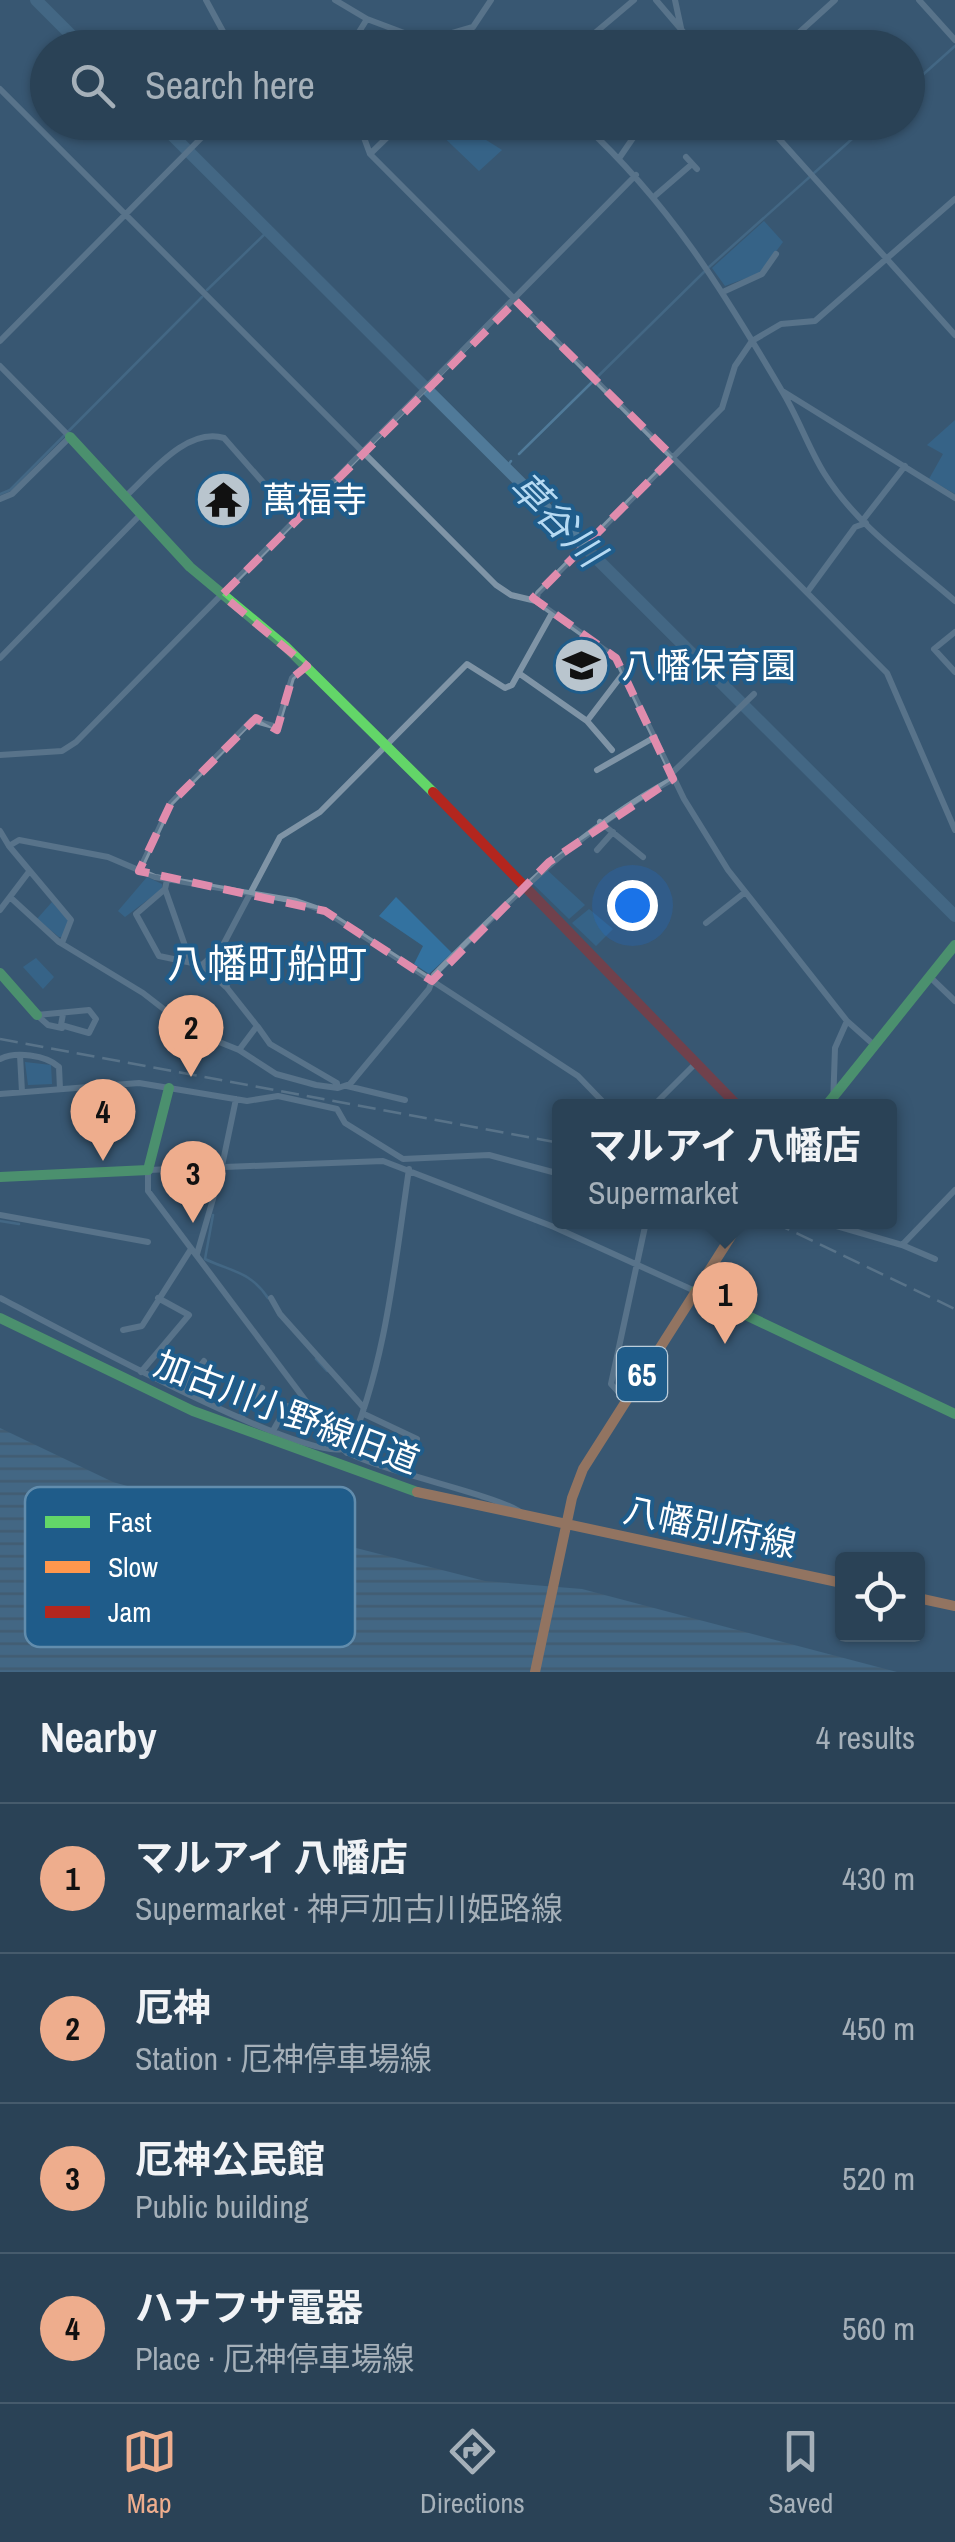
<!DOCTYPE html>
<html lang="en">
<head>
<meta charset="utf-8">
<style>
	:root { --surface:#2a4256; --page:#364d60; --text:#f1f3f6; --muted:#a5b0b9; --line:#465b6c; --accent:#eead8d }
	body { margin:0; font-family:"Archivo Narrow","Noto Sans JP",sans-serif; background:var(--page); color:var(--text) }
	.controls { position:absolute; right:30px; bottom:30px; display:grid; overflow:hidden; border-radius:10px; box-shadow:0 2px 8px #0004 }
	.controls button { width:90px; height:90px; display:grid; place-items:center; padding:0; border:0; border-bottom:2px solid var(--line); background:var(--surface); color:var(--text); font:50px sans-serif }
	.you { position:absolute; left:632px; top:905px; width:35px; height:35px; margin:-25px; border:8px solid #fff; border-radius:50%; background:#1a73e8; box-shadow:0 0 0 15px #1a73e833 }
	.badge { display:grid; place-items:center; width:65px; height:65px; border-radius:50%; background:var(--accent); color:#111; font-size:32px; font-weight:700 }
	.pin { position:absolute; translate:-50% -82px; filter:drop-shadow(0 2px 5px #0008) }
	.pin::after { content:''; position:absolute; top:52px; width:35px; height:30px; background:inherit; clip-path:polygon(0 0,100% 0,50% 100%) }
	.popup { position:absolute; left:552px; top:1099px; width:345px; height:130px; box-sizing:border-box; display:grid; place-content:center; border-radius:10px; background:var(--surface); filter:drop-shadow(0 2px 8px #0005); font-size:32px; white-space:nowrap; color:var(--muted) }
	.popup b { font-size:38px; color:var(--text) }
	.popup::after { content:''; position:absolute; left:50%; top:100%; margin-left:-20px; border:20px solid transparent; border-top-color:var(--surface) }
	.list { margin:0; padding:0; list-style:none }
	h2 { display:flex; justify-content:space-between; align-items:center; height:130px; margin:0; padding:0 40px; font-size:42px }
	h2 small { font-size:32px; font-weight:400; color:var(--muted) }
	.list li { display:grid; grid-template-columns:65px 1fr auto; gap:30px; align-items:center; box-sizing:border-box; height:150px; padding:0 40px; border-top:2px solid var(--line) }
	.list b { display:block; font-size:38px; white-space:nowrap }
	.list p { margin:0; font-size:32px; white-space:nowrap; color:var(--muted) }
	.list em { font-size:32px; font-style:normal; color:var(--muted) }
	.icon { flex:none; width:55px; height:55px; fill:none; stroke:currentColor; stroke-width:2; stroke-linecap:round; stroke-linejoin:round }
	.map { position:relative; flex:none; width:955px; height:1672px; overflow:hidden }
	.search { position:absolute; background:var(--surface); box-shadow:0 2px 8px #0004; left:30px; right:30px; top:30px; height:110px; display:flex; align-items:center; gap:25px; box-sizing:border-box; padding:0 35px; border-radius:55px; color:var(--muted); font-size:38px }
	.sheet { height:730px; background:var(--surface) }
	nav { display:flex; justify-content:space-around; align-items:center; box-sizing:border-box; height:140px; border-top:2px solid var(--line); background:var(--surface); font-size:28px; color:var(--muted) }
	nav a { display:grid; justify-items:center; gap:5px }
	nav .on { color:var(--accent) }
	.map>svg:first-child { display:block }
</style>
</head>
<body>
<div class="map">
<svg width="955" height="1672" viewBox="0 0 955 1672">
	<defs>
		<pattern id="water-rules" width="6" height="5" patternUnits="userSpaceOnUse" patternTransform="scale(2.5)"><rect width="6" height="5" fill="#507a99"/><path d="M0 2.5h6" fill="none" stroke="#4e6372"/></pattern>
	</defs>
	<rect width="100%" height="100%" fill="#385872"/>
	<!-- green -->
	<path fill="#3372a0" d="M 429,123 L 459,123 L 502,150 L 479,171 Z
		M 764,221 L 783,242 L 760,273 L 725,286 L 712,268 Z
		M 955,420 L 955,494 L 929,479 L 943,454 L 927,445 Z
		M 546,869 L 585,905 L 569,919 L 532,883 Z
		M 147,877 L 162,884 L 162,889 L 125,917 L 118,911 Z
		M 396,897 L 452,953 L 429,974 L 414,964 L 423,946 L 379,916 Z
		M 52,902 L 69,921 L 66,937 L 59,937 L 37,919 Z
		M 589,909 L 613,929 L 596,946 L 572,923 Z
		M 36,958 L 54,977 L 43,989 L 23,967 Z
		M 25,1062 L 51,1065 L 52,1084 L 28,1085 Z"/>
	<!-- water -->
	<path fill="url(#water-rules)" d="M 0,1428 L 113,1482 L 274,1527 L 485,1581 L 582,1589 L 897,1672 L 0,1672 Z"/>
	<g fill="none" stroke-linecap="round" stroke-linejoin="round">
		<!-- stream -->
		<path stroke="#507a99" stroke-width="2.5" d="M 908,88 L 955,46
			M 709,267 L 871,122
			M 207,290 L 268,231
			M 519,454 L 704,272
			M 506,468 L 511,461
			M 0,494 L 10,490 L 202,297
			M 213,1215 L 205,1259 C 232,1272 250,1271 268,1298
			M 0,1221 L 19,1224
			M 316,1359 L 327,1371"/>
		<!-- river -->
		<path stroke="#507a99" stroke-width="12" d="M 36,0 L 84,48
			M 159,122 L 955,916"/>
		<!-- street -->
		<path stroke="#7f94a6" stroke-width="6" d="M 206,0 L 232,48
			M 335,0 L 367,19 L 444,48 L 449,34 L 473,27 L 491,0
			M 656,0 L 697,48
			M 675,0 L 681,28
			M 919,0 L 955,40
			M 349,48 L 367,19
			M 551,48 L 553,41 L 583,43 L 634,0
			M 782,48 L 835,0
			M 0,89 L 496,585 L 511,595 L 536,601 L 616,658 L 684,799 L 728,870 L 847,1021 L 835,1048 L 833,1106
			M 351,122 L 363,135 L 370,154 L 887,673 L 955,830
			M 581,122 C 670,204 722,289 782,391 C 798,417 808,447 824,473 C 857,526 909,561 955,601
			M 764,122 L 955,335
			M 370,154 L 403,122
			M 620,157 L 644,122
			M 686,157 L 697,169
			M 656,195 L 692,164
			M 725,291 L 762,274 L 776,254
			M 0,341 L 217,122
			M 0,366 L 70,437 L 12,494 L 0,499
			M 784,392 L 955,498
			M 125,497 C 151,473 187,427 224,438 L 296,520
			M 863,520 L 905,466
			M 808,591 L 855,527 L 866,523
			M 536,601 L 538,593 L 722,408 L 735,366 L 752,341 L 781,324 L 815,321 L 955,199
			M 955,632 L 934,649 L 955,672
			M 0,658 L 141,514
			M 520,674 L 587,721 L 612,750
			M 587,721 L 622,675
			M 0,755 L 62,751 L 76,742 L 636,175
			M 597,770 L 655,737
			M 671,774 L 754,694
			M 600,822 L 643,857
			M 0,831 L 9,846 L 19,840 L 108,857 L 155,877 L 296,901 L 325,911 L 578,1076 L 607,1106
			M 9,846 L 71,920 L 62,943
			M 597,850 L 613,832
			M 139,871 L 171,803 L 252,720 L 277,727 L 292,678 L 304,666
			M 167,880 L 165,889 L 136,914 L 159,956 L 202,965 L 226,987
			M 165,889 L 190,960
			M 11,898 L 59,942 L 143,993 L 192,1031 L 239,1050 L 276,1074 L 316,1085 L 338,1088 L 350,1084 L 429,989 L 434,975 C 509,900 580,829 673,779
			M 0,910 L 28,873
			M 706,923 L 744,893
			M 202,965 L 221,948
			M 930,977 L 955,1001
			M 37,1015 L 89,1010 L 96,1019 L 89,1033 L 61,1025 L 63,1014
			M 38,1016 L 48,1025 L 62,1028
			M 847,1021 L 874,1045
			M 258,1027 L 270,1044 L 337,1083 L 337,1088
			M 239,1050 L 257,1026 L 227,988 L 222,947 L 280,837 L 320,812 L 467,664 L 505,688 L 512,685 L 551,615
			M 20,1055 L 22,1092
			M 0,1059 C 15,1051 46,1055 59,1067 L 60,1089
			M 347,1086 L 405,1100
			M 0,1094 L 139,1083 L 247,1101 L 278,1096 L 337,1109 L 345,1123 L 403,1159 L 489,1155 L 560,1174
			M 653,1106 L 697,1062
			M 222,1166 L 236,1099
			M 0,1215 L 148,1242
			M 823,1222 L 902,1245 L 955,1190
			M 902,1245 L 935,1259
			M 197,1254 L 222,1168
			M 0,1298 C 53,1325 297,1459 342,1449 C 376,1472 509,1496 525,1516
			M 271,1298 L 280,1314 L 364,1408
			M 123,1330 L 142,1326 L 191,1249
			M 141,1372 L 189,1315 L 158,1298
			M 181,1390 L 204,1361
			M 626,1400 L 611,1384 L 646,1222
			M 364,1414 L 417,1439
			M 242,1416 L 262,1388
			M 274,1429 L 287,1406 L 317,1417
			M 342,1449 L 148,1191 L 148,1170 L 383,1161 L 554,1227 L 695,1291
			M 347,1453 C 386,1365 395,1263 409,1169"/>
		<!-- fast -->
		<path stroke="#63d668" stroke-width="10" d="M 70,437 L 190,567 L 285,646 L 433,792
			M 0,973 L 37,1015
			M 826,1106 L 955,945
			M 0,1177 L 148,1170 L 169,1088
			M 695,1291 L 955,1414
			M 0,1318 L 193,1411 L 417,1492"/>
		<!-- slow -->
		<path stroke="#ff974d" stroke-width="10" d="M 417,1492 L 842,1583
			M 918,1598 L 955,1606
			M 535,1672 L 572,1498 L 583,1469 L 740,1222"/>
		<!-- jam -->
		<path stroke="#b3261e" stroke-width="10" d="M 433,792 L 738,1106"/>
		<!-- rail -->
		<path stroke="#7f94a5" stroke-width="2.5" stroke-dasharray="18 8" stroke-linecap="butt" d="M 0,1039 L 560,1143
			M 773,1222 L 955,1309"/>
	</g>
	<!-- marked area -->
	<path d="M0 0H955V1672H0ZM 516,301 L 673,457 L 533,598 L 616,658 L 673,779 L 549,862 L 432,981 L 325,911 L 139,871 L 171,803 L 256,718 L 277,730 L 292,678 L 307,666 L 222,595 Z" fill="#385872" fill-opacity=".55" fill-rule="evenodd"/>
	<path fill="none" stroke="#e08cad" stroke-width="8" stroke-dasharray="20 12" stroke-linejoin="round" d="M 516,301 L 673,457 L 533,598 L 616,658 L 673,779 L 549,862 L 432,981 L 325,911 L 139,871 L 171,803 L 256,718 L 277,730 L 292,678 L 307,666 L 222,595 Z"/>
	<!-- icons -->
	<defs>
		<symbol id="temple-disc" viewBox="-11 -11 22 22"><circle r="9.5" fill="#b9c5ce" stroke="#1f5c8a"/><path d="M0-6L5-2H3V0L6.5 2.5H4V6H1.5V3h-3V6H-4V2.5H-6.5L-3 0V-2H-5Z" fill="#111"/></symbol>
		<symbol id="school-disc" viewBox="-11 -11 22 22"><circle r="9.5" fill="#b9c5ce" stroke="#1f5c8a"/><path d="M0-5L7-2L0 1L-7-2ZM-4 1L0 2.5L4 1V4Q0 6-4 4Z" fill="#111"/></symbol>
	</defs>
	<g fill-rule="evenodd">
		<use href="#temple-disc" x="192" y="468" width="63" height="63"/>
		<use href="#school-disc" x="550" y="634" width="63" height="63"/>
	</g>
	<g text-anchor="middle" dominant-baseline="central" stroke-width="8" stroke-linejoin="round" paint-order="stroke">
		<!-- shield labels -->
		<rect fill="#1f5c8a" stroke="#bccedc" stroke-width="2.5" x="617" y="1347" width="50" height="54" rx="8"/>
		<g font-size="32" font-weight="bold" fill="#fff">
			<text x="642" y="1374">65</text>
		</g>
		<!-- poi labels -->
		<g font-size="35" fill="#fff" stroke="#1f5c8a" text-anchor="start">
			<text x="262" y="499">萬福寺</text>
			<text x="621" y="665">八幡保育園</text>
		</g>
		<!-- street labels -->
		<g font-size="35" fill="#fff" stroke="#1f5c8a">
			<text transform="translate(287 1412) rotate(21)">加古川小野線旧道</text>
			<text transform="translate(710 1527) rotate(12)">八幡別府線</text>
		</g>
		<!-- water labels -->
		<g font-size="38" font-style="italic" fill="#b6daf3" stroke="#1f5c8a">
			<text transform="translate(557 519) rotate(45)">草谷川</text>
		</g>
		<!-- quarter labels -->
		<g font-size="40" fill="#fff" stroke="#1f5c8a">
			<text x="267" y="963">八幡町船町</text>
		</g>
	</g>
	<!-- legend -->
	<rect x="25" y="1487" width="330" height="160" rx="15" fill="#1f5c8a" stroke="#628dad" stroke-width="2.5"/>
	<rect x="45" y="1516" width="45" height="12" fill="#63d668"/>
	<rect x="45" y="1561" width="45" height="12" fill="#ff974d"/>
	<rect x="45" y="1606" width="45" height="12" fill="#b3261e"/>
	<g font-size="28" fill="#fff">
		<text x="108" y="1532">Fast</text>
		<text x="108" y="1577">Slow</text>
		<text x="108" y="1622">Jam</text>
	</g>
</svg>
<div class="controls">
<button><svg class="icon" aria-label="locate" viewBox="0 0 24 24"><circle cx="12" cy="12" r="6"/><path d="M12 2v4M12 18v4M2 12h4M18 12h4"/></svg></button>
</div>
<div class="you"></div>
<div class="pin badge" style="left:725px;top:1344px">1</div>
<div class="popup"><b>マルアイ 八幡店</b>Supermarket</div>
<div class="pin badge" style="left:191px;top:1077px">2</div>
<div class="pin badge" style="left:193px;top:1223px">3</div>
<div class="pin badge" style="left:103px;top:1161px">4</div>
<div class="search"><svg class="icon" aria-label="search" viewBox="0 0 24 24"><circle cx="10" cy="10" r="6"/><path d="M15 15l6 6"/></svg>Search here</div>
</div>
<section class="sheet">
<h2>Nearby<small>4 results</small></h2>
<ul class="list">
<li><span class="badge">1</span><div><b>マルアイ 八幡店</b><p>Supermarket · 神戸加古川姫路線</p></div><em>430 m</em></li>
<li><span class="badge">2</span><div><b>厄神</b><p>Station · 厄神停車場線</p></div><em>450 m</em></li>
<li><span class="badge">3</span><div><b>厄神公民館</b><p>Public building</p></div><em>520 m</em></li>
<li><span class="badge">4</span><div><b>ハナフサ電器</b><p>Place · 厄神停車場線</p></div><em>560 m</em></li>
</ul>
</section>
<nav>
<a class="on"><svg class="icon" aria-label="map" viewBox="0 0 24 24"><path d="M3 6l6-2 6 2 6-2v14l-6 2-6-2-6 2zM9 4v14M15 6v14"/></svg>Map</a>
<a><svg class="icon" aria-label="directions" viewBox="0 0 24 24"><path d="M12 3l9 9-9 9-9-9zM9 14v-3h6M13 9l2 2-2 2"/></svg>Directions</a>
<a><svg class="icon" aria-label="saved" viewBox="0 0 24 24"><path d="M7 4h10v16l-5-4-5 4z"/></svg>Saved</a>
</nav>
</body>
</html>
